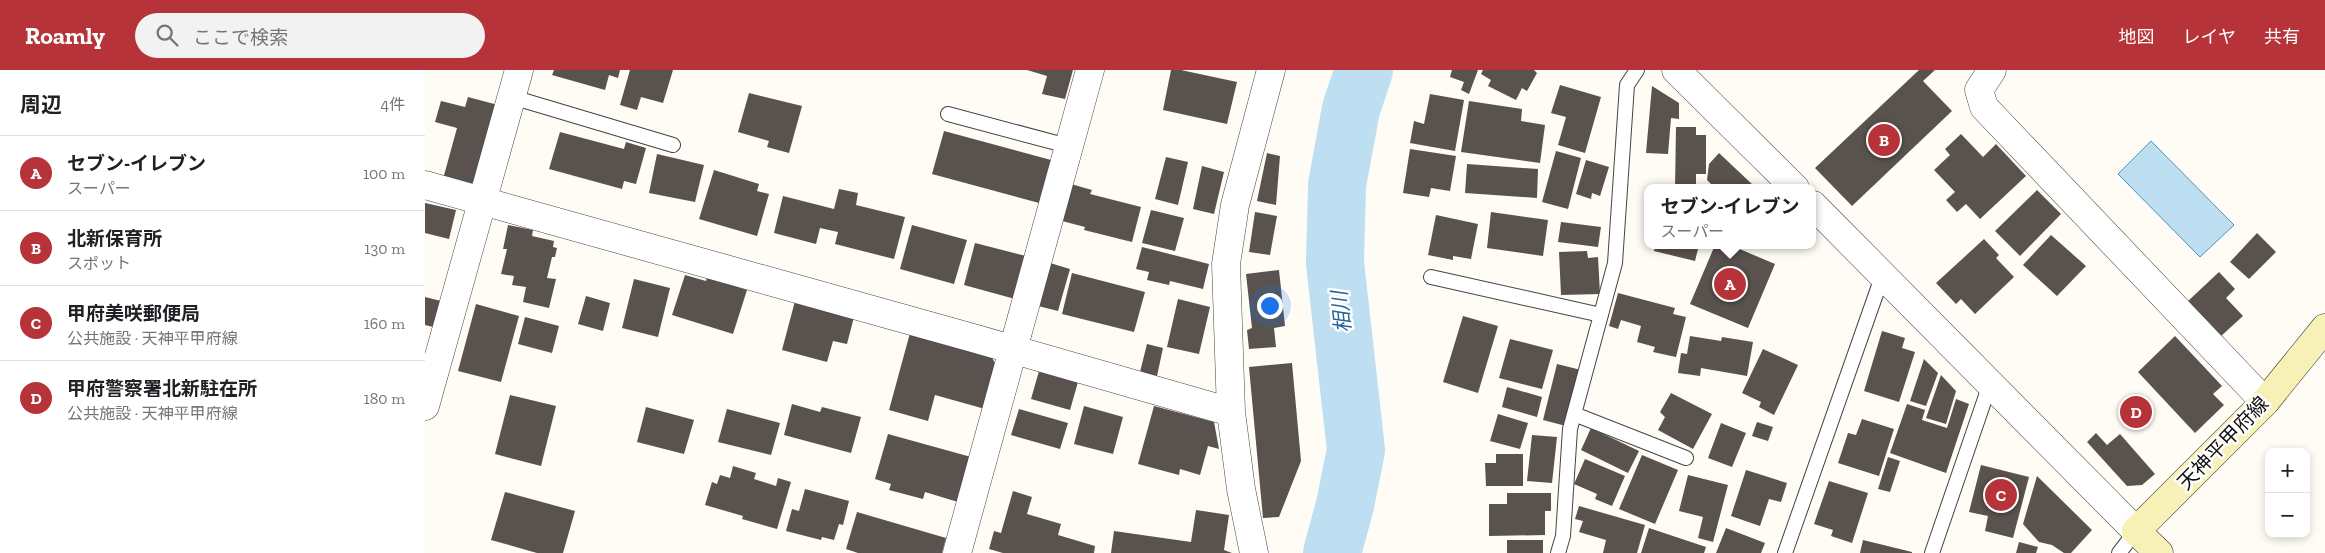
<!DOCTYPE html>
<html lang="ja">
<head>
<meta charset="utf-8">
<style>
	:root { --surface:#fff; --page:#f2f2f2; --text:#202124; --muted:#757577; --line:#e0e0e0; --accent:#b63439 }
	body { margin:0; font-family:"Zilla Slab","Noto Sans JP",serif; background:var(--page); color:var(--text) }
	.controls { position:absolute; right:15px; bottom:15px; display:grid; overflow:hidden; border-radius:10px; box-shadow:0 2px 8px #0003 }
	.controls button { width:45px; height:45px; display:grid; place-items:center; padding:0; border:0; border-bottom:1px solid var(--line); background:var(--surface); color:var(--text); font:25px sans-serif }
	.you { position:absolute; left:844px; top:235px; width:18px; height:18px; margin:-12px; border:4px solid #fff; border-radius:50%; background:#1a73e8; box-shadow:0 0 0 8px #1a73e833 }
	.badge { display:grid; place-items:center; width:32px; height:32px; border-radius:50%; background:var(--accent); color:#fff; font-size:16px; font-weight:700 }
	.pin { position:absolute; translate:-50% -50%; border:2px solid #fff; box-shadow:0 1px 5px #0006 }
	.popup { position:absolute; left:1219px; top:114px; width:172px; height:65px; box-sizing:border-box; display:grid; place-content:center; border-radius:10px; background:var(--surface); filter:drop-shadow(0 1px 4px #0005); font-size:16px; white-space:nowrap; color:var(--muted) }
	.popup b { font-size:19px; color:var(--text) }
	.popup::after { content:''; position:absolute; left:50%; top:100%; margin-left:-10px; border:10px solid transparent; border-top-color:var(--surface) }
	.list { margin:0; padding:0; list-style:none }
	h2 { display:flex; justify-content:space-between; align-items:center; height:65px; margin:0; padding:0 20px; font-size:21px }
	h2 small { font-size:16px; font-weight:400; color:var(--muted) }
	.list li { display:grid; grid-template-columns:32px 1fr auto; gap:15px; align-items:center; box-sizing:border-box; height:75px; padding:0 20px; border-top:1px solid var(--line) }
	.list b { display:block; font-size:19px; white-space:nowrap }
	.list p { margin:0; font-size:16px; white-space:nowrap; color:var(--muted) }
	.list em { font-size:16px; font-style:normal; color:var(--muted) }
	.icon { flex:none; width:28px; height:28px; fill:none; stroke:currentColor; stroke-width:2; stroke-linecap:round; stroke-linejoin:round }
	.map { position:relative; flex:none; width:1900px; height:483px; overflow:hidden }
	header { display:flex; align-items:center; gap:30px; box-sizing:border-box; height:70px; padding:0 25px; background:var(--accent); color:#fff }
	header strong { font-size:24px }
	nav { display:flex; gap:28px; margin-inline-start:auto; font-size:18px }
	.search { width:350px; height:45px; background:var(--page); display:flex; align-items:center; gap:12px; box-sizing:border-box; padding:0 18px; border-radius:28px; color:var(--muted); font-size:19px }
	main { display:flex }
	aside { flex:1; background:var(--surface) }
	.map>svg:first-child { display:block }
</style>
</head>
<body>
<header>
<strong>Roamly</strong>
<div class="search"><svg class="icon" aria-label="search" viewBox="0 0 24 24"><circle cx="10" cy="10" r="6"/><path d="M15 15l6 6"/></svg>ここで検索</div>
<nav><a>地図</a><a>レイヤ</a><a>共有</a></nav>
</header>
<main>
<aside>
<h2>周辺<small>4件</small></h2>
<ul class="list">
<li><span class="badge">A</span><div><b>セブン-イレブン</b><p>スーパー</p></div><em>100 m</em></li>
<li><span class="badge">B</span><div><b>北新保育所</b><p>スポット</p></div><em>130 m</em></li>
<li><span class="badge">C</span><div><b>甲府美咲郵便局</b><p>公共施設 · 天神平甲府線</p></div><em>160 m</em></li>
<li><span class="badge">D</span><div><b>甲府警察署北新駐在所</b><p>公共施設 · 天神平甲府線</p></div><em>180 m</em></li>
</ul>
</aside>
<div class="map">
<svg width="1900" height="483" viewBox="0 0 1900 483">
	<rect width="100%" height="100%" fill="#fefcf5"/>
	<!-- water -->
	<path fill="#bedef1" stroke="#4b92c2" d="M 1726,71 L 1809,155 L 1775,187 L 1693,104 Z"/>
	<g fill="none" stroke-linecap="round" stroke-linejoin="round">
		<!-- river -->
		<path stroke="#bedef1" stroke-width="58" d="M 907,483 L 920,435 L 931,380 L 910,193 L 912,115 L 926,39 L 939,0"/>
	</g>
	<!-- building -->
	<path fill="#59524e" d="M 129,0 L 195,0 L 193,8 L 184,5 L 180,20 L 127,5 Z
		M 205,0 L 248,0 L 238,33 L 216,27 L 212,40 L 195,35 Z
		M 602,0 L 648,0 L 640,29 L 617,24 L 622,6 Z
		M 746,0 L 756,0 L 812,12 L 802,54 L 738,40 Z
		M 1027,0 L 1053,0 L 1044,24 L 1036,20 L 1039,12 L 1025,7 Z
		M 1058,0 L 1109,0 L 1112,3 L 1102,21 L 1097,18 L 1091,30 L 1063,16 L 1066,10 L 1056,4 Z
		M 1494,0 L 1510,0 L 1498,11 L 1527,41 L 1427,136 L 1390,98 Z
		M 1135,15 L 1176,27 L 1160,83 L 1133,75 L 1141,47 L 1126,43 Z
		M 1227,16 L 1254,33 L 1254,49 L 1246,48 L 1243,84 L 1221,83 Z
		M 324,23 L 377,36 L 364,83 L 342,77 L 344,71 L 313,62 Z
		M 1005,24 L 1039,30 L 1030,81 L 985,73 L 989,51 L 999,54 Z
		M 43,27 L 73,35 L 50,118 L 18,109 L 32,58 L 10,52 L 16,31 L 40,37 Z
		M 1044,31 L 1097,39 L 1096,51 L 1120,55 L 1115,93 L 1036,82 Z
		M 1251,57 L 1271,57 L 1271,65 L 1281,65 L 1281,104 L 1271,104 L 1271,118 L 1250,118 Z
		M 519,61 L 626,90 L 614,133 L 507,104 Z
		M 135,62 L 199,79 L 201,72 L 221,78 L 211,114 L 199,111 L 197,119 L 124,99 Z
		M 1536,64 L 1558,87 L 1571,74 L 1601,106 L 1555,149 L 1541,134 L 1532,142 L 1521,130 L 1530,122 L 1509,100 L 1525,85 L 1520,79 Z
		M 985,79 L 1031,86 L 1025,121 L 1006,118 L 1004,127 L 978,123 Z
		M 1131,81 L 1156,88 L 1143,139 L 1117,132 Z
		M 842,83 L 855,86 L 851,135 L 832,131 Z
		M 1294,83 L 1329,116 L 1328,118 L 1290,118 L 1282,110 L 1284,94 Z
		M 232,84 L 279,95 L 270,132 L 224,123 Z
		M 741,87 L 763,92 L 753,135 L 730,129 Z
		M 1161,90 L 1184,97 L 1175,126 L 1167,123 L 1166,129 L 1151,124 Z
		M 1042,94 L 1113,99 L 1112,128 L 1040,123 Z
		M 777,96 L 799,102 L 789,144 L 768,139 Z
		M 289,100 L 334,114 L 332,121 L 344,124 L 332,166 L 274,149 Z
		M 646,114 L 667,120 L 665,124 L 716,137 L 707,172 L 659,160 L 660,157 L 637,151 Z
		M 414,119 L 433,123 L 431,135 L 480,147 L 469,189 L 410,174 L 413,162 L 395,158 L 391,174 L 349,163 L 358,126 L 409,139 Z
		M 1612,120 L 1636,144 L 1595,186 L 1570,161 Z
		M 0,133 L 31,140 L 24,169 L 0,163 Z
		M 726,140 L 759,148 L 750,181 L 717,173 Z
		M 830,142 L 852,146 L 845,185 L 824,182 Z
		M 1066,142 L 1123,150 L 1118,186 L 1062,178 Z
		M 1011,145 L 1053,154 L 1046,189 L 1028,186 L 1028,190 L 1003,185 Z
		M 1136,152 L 1176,157 L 1173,177 L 1133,172 Z
		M 83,155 L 108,160 L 107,166 L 129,171 L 128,177 L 132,178 L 130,187 L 127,187 L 122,208 L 131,209 L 124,238 L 98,232 L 101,217 L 87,215 L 89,206 L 76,204 L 82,179 L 78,179 Z
		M 487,155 L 542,170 L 529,214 L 475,199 Z
		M 1832,163 L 1851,182 L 1824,209 L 1805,192 Z
		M 1626,165 L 1661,196 L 1632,226 L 1598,195 Z
		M 1559,169 L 1574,185 L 1571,188 L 1589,207 L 1550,244 L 1536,229 L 1531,234 L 1511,213 Z
		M 550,173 L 601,186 L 590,229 L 539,215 Z
		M 1230,175 L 1274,175 L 1270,191 L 1229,181 Z
		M 1290,175 L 1305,175 L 1350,194 L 1323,258 L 1265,234 Z
		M 717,177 L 784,194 L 778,219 L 745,211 L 744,215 L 722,210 L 724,202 L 711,199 Z
		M 1162,181 L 1163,188 L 1173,187 L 1175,224 L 1136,225 L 1134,182 Z
		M 625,193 L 645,199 L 633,241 L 613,236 Z
		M 854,200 L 860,256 L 849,258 L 851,277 L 824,279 L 822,260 L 827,258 L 821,204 Z
		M 1794,202 L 1810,219 L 1801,228 L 1818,246 L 1795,267 L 1762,232 Z
		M 647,203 L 720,222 L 709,262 L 637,244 Z
		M 260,205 L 281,211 L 282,207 L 322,220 L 308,264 L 247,245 Z
		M 209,209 L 245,218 L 233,267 L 197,258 Z
		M 1193,223 L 1250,238 L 1248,244 L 1261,247 L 1251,287 L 1228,282 L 1230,277 L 1212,272 L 1216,256 L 1196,250 L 1193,259 L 1184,256 Z
		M 161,226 L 185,233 L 178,261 L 153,254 Z
		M 0,227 L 16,231 L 8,257 L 0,255 Z
		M 753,229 L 785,237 L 774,284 L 742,277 Z
		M 370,231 L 429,247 L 422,274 L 408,271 L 402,292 L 357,280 Z
		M 51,234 L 94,246 L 76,312 L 33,301 Z
		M 1038,246 L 1073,256 L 1053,323 L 1018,312 Z
		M 100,247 L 134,256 L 127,283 L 93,274 Z
		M 1457,261 L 1480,268 L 1477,278 L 1490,282 L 1474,332 L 1439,321 Z
		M 485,263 L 565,284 L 572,297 L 560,339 L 510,325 L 503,351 L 464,340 Z
		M 1265,266 L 1296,271 L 1297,267 L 1328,272 L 1322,306 L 1276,298 L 1275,306 L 1253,303 L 1256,283 L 1262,284 Z
		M 1750,266 L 1797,316 L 1788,324 L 1799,335 L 1770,363 L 1713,302 Z
		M 1085,269 L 1128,280 L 1117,319 L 1074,308 Z
		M 722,274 L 738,278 L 732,306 L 715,302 Z
		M 1338,279 L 1373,295 L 1349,345 L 1334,337 L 1336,332 L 1317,323 Z
		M 1499,289 L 1513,303 L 1501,336 L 1485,331 Z
		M 867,293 L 876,391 L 854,447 L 838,448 L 824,297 Z
		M 1132,294 L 1156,300 L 1141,356 L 1118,350 Z
		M 614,301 L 653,312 L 645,340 L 606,329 Z
		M 1516,305 L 1531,321 L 1521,354 L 1501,348 Z
		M 1082,317 L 1117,327 L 1112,347 L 1077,337 Z
		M 1246,323 L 1287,344 L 1268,379 L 1233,360 L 1240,347 L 1235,342 Z
		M 85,325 L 131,336 L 116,396 L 70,384 Z
		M 1531,329 L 1544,334 L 1521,403 L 1465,383 L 1482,334 L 1500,340 L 1497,350 L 1522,358 Z
		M 367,334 L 395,342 L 397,337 L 436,347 L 426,383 L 359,365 Z
		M 659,336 L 698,347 L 688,384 L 649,374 Z
		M 729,336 L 789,352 L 794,379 L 783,376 L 775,405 L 755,399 L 754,405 L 713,394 Z
		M 221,337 L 269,350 L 259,384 L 212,372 Z
		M 302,339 L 355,353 L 346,385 L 293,372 Z
		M 594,339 L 643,353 L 635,379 L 586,365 Z
		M 1073,344 L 1103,353 L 1095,379 L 1065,371 Z
		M 1437,349 L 1469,359 L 1454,406 L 1413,393 L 1423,363 L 1431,365 Z
		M 1332,352 L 1348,357 L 1343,371 L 1327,366 Z
		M 1296,353 L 1321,363 L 1307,397 L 1283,388 Z
		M 1166,358 L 1214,381 L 1203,403 L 1156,380 Z
		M 1671,363 L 1682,375 L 1695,364 L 1730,404 L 1717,415 L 1702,416 L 1662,372 Z
		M 463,364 L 546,387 L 533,432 L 500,422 L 498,429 L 464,420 L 466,414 L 450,409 Z
		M 1107,365 L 1132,367 L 1127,413 L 1102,411 Z
		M 1071,384 L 1098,384 L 1098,416 L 1061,416 L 1060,393 L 1071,393 Z
		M 1217,385 L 1253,400 L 1230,454 L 1194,439 Z
		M 1463,387 L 1475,391 L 1465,422 L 1453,419 Z
		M 1160,389 L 1200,406 L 1187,436 L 1170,429 L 1172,424 L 1149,414 Z
		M 1556,395 L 1604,407 L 1588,468 L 1560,461 L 1563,446 L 1544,442 Z
		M 308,396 L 331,403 L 329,409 L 351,416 L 353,408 L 366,412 L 352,459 L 317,449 L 318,446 L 280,435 L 287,412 L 292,414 L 295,405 L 305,408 Z
		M 1321,400 L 1362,413 L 1356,432 L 1344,429 L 1335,456 L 1306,446 Z
		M 1263,405 L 1303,415 L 1288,472 L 1273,468 L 1278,447 L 1254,441 Z
		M 1612,406 L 1667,460 L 1646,483 L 1639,483 L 1627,475 L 1614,472 L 1598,454 Z
		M 1404,411 L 1443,423 L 1427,473 L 1406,466 L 1408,460 L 1389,454 Z
		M 380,419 L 424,431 L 418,455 L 414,454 L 409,470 L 397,467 L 396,470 L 361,461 L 367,439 L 374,441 Z
		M 588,421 L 607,427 L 602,444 L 636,454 L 633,465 L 670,476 L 669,483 L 578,483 L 564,479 L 569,461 L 576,463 Z
		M 80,422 L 150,441 L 138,483 L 112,483 L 66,470 Z
		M 1082,423 L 1126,423 L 1126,441 L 1120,441 L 1120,465 L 1064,466 L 1064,434 L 1082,434 Z
		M 1154,436 L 1220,455 L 1212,483 L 1178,483 L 1181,470 L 1154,462 L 1158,451 L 1150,449 Z
		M 771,440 L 804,445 L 799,480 L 807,483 L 686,483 L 689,461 L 766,472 Z
		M 432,442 L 521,468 L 517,483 L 433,483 L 421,479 Z
		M 1224,458 L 1281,477 L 1279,483 L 1216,483 Z
		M 1301,458 L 1340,473 L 1336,483 L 1291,483 Z
		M 1082,470 L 1118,470 L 1118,483 L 1082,483 Z
		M 1438,470 L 1487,482 L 1487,483 L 1435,483 Z
		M 1594,472 L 1613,477 L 1611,483 L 1591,483 Z"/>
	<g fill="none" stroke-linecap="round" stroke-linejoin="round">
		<defs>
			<path id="service" d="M 87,27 L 248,75
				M 523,44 L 643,76
				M 1006,207 L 1176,245
				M 1149,344 L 1261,388
				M 1133,483 L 1138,466 L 1145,359 L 1190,193 L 1202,15 L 1212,0
				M 1360,483 L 1457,207
				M 1507,483 L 1565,314
				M 1694,483 L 1711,461"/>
			<path id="minor" d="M 1567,0 L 1554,20 L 1559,37 L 1840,332
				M 0,115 C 269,190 538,264 806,342
				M 0,336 L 94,0
				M 532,483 L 665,0
				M 829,483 L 816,419 L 806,342 L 801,194 L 810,135 L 846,0"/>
			<path id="tertiary" d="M 1251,0 L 1370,118
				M 1388,135 L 1711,461"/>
			<path id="secondary" d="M 1734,483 L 1711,461 L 1840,332 L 1900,258"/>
		</defs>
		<!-- service casing -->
		<use href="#service" stroke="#444" stroke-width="16"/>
		<!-- minor casing -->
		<use href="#minor" stroke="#444" stroke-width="29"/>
		<!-- tertiary casing -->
		<use href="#tertiary" stroke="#444" stroke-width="29"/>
		<!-- secondary casing -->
		<use href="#secondary" stroke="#333" stroke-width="29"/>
		<!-- service -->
		<use href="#service" stroke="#fff" stroke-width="14"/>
		<!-- minor -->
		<use href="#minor" stroke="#fff" stroke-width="28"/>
		<!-- tertiary -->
		<use href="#tertiary" stroke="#fff" stroke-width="28"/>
		<!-- secondary -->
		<use href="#secondary" stroke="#f8f1b7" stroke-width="28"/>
	</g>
	<g text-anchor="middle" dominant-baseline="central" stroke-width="5" stroke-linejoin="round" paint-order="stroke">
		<!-- street labels -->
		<g font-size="20" fill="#111" stroke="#fff">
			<text transform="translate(1798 373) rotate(-46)">天神平甲府線</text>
		</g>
		<!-- water labels -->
		<g font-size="21" font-style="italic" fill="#246599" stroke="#fff">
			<text transform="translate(916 242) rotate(-96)">相川</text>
		</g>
	</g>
</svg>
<div class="controls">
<button>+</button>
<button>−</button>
</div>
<div class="you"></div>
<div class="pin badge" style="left:1305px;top:214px">A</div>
<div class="popup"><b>セブン-イレブン</b>スーパー</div>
<div class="pin badge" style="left:1459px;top:70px">B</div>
<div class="pin badge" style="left:1576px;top:425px">C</div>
<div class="pin badge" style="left:1711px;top:342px">D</div>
</div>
</main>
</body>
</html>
